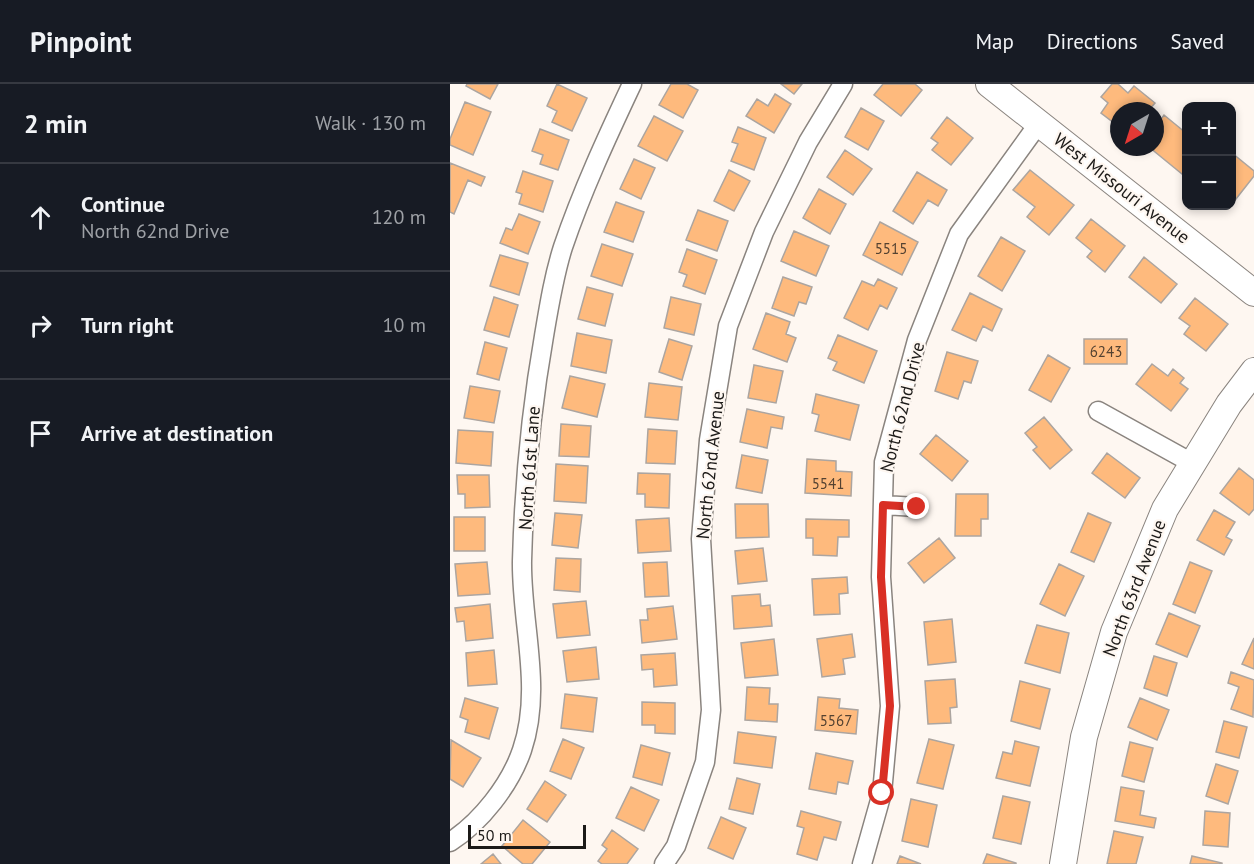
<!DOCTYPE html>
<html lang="en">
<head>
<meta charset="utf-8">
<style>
	:root { --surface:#171b24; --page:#242831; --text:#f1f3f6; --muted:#9ea1a6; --line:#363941 }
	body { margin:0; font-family:"PT Sans",sans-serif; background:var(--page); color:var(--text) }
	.controls { position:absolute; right:18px; top:18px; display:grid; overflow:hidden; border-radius:12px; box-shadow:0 3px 9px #0003 }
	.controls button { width:54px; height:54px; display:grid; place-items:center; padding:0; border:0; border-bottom:2px solid var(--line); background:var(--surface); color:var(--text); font:30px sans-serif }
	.compass { position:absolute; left:660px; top:18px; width:54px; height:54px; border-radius:50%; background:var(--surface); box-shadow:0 3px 9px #0003; rotate:219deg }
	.scale { position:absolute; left:18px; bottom:15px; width:118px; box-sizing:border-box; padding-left:6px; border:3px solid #1c1a18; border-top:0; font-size:16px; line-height:21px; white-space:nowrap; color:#1c1a18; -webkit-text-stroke:4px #fef7f1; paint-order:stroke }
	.stop { position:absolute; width:18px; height:18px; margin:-14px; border:4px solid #d93025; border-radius:50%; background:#fff }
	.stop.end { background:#d93025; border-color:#fff; box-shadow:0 2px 6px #0008 }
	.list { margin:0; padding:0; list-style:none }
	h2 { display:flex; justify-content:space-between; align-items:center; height:78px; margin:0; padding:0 24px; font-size:26px }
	h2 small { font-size:20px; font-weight:400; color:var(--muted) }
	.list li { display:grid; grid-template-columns:39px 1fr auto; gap:18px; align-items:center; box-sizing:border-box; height:108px; padding:0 24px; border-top:2px solid var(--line) }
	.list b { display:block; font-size:22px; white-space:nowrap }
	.list p { margin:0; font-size:20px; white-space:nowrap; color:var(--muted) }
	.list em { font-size:20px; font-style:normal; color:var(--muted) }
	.icon { flex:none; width:33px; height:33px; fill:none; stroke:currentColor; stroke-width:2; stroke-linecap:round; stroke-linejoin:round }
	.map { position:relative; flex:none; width:804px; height:780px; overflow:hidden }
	header { display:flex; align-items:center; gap:36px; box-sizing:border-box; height:84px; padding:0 30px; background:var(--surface); border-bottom:2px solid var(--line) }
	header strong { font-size:28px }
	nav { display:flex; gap:33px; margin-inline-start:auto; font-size:21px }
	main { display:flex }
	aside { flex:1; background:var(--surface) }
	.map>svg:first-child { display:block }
</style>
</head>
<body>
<header>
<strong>Pinpoint</strong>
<nav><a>Map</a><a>Directions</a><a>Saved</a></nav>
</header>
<main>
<aside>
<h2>2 min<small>Walk · 130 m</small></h2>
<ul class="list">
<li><svg class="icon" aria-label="ahead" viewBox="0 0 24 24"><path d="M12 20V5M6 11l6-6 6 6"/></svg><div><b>Continue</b><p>North 62nd Drive</p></div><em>120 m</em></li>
<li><svg class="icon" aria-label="right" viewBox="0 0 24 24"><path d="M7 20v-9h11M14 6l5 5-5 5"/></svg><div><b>Turn right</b></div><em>10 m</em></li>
<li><svg class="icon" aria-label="arrive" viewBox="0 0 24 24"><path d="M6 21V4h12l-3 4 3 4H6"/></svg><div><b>Arrive at destination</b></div></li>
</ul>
</aside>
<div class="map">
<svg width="804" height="780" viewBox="0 0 804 780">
	<rect width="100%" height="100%" fill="#fef7f1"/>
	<!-- building -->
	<path fill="#feba7d" stroke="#aca5a0" stroke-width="1.5" d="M 17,0 L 48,0 L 40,15 L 16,2 Z
		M 107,0 L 137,14 L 122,47 L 102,38 L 107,27 L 97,22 Z
		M 221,0 L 237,0 L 248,6 L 233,34 L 209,21 Z
		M 331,0 L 352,0 L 344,10 Z
		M 433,0 L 465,0 L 472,6 L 451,32 L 424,11 Z
		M 662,0 L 668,0 L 678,9 L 684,2 L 705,19 L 698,27 L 669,27 L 668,42 L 651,29 L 658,19 L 651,13 Z
		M 325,10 L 341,20 L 324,49 L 296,32 L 307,15 L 318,22 Z
		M 15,18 L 41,28 L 23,71 L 0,61 L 0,55 Z
		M 411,24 L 434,37 L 418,66 L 395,53 Z
		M 714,31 L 736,49 L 736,85 L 732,90 L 699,63 L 705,63 L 705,43 Z
		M 204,32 L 233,47 L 217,77 L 188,62 Z
		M 497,33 L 523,54 L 501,81 L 482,66 L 488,59 L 481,54 Z
		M 288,43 L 316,54 L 304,86 L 281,77 L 288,60 L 282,58 Z
		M 90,45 L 119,56 L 108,86 L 90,80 L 93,71 L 82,67 Z
		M 395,66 L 422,85 L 403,111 L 377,93 Z
		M 782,69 L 804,87 L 804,92 L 782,120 Z
		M 184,75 L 205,84 L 191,115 L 170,105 Z
		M 0,79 L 35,93 L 31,102 L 18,96 L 4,130 L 0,128 Z
		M 279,86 L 300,97 L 284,127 L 264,117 Z
		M 580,86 L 624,121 L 599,151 L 577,133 L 585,123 L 563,106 Z
		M 73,87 L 103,97 L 93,128 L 69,120 L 72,110 L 66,108 Z
		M 467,88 L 497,106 L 488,122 L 478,116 L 463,140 L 443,127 Z
		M 369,105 L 396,120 L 380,150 L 353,134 Z
		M 166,118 L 194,128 L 183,158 L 154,148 Z
		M 248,126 L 278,137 L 267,167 L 236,156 Z
		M 69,130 L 90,138 L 78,170 L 50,159 L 56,144 L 62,146 Z
		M 641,135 L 675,162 L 655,188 L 637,173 L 642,167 L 626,154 Z
		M 430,138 L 468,158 L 452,191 L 413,171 Z
		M 344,147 L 379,162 L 366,192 L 331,177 Z
		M 551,153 L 575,167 L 552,207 L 528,192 Z
		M 152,160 L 183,170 L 172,202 L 141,192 Z
		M 237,165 L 267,176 L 255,210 L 233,202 L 237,191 L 229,188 Z
		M 50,171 L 78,179 L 69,211 L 40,202 Z
		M 694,173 L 727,200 L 711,219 L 679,193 Z
		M 333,193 L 362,203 L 356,220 L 349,218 L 344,232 L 322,224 Z
		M 428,195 L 447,204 L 437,225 L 430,221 L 418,246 L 394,234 L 412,197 L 424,202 Z
		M 137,203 L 163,210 L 155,242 L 128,235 Z
		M 520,209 L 552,225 L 542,247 L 533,242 L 526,257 L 502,246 Z
		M 44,213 L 68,221 L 59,253 L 34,246 Z
		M 221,213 L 251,220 L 244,251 L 214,244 Z
		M 745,214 L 778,240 L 756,267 L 734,250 L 740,242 L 729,234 Z
		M 316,229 L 340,238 L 336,250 L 346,254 L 337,278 L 303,265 Z
		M 127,249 L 162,256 L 156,289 L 121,282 Z
		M 388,251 L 427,267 L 414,299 L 383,286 L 387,278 L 378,274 Z
		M 219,255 L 242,262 L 232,296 L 209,288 Z
		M 634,255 L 677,255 L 677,280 L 634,280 Z
		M 35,258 L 57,264 L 49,296 L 27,290 Z
		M 497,268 L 528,277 L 521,299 L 514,297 L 508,315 L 485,307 Z
		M 598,271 L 620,284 L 601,318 L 579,306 Z
		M 702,280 L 718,292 L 723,285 L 734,294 L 730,299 L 738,305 L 721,327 L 686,300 Z
		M 304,281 L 333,287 L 326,319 L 298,314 Z
		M 120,292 L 155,300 L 147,333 L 112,324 Z
		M 199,299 L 232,303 L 228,336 L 195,333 Z
		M 20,302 L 50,307 L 44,339 L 14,334 Z
		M 366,310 L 409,321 L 400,356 L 365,347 L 369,331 L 362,329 Z
		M 297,325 L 334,333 L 332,345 L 321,343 L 317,364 L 290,358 Z
		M 594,333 L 622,366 L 600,385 L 583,366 L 587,363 L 575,349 Z
		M 111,340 L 141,342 L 139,373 L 109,372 Z
		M 198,345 L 227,347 L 225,380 L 196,379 Z
		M 8,346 L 43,348 L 41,382 L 6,379 Z
		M 486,351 L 518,377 L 502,397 L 470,370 Z
		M 657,369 L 690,394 L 675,414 L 642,389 Z
		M 292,371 L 318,376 L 312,409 L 286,404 Z
		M 357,375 L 386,377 L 386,387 L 402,388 L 401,412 L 355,409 Z
		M 106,380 L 138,382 L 136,419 L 104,417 Z
		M 789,384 L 804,396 L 804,425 L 799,431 L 770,409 Z
		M 188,389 L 220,390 L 219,424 L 195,423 L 195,410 L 187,410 Z
		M 7,391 L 39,391 L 40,423 L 15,424 L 15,410 L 8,410 Z
		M 506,410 L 538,410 L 538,435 L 531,435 L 531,452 L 505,452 Z
		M 285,420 L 318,420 L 319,453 L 286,454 Z
		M 764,426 L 785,438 L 776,453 L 782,456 L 774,471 L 747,456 Z
		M 105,429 L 132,431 L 128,464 L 102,461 Z
		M 638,429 L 661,439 L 644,478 L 621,468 Z
		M 4,433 L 35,433 L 35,467 L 4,467 Z
		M 219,434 L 221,467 L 188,469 L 186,436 Z
		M 356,435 L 399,436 L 399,453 L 388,453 L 387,472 L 363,471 L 363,454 L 356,454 Z
		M 489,454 L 505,474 L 474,499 L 458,479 Z
		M 313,464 L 317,497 L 288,500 L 285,467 Z
		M 106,474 L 131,475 L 130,508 L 104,506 Z
		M 37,478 L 40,510 L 8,512 L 5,480 Z
		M 217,478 L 219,512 L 195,513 L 193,479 Z
		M 740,478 L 762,487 L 745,529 L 723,520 Z
		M 609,480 L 634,492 L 615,532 L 590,520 Z
		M 397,493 L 398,509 L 389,510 L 390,530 L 364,531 L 362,495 Z
		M 310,510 L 311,522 L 320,521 L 322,542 L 284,545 L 282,512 Z
		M 136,517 L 140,551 L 107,554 L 103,520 Z
		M 40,520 L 43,554 L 16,557 L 14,537 L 7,538 L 5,524 Z
		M 223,522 L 227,555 L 192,559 L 190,536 L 198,536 L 197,525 Z
		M 719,529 L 750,542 L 737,573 L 706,560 Z
		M 502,535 L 506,578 L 478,581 L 474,538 Z
		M 587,541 L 619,549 L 610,589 L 575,579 Z
		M 402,550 L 405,573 L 393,575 L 395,590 L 372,593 L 367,555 Z
		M 804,554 L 804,585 L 792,580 Z
		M 324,555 L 328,591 L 295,594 L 291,559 Z
		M 146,563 L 149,595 L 117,598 L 113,567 Z
		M 44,566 L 47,600 L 18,602 L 16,569 Z
		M 225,569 L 227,601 L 204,603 L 203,585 L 192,586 L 191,571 Z
		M 704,572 L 727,579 L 717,612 L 694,604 Z
		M 781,588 L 804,596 L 803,633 L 781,625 L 789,603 L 778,599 Z
		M 505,595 L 507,623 L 500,624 L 501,639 L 478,640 L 475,597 Z
		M 570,597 L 600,605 L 590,645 L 561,637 Z
		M 297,603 L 320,604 L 319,620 L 328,620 L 327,638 L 295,636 Z
		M 115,610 L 147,614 L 143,648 L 111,644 Z
		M 368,613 L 390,615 L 389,624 L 408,626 L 406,650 L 365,646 Z
		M 15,614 L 48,624 L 39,655 L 15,648 L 18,636 L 10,633 Z
		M 690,614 L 719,626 L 707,656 L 678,643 Z
		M 192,618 L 225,619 L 225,650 L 205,649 L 205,641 L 192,641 Z
		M 774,637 L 797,643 L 789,674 L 766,668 Z
		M 288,648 L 326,653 L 322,684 L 284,679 Z
		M 113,655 L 134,664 L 121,695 L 100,687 Z
		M 479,655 L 504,661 L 493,705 L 467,699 Z
		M 1,656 L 31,674 L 13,703 L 0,695 Z
		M 565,657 L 589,663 L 580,702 L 546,694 L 553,668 L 562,670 Z
		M 680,658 L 703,664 L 694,698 L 672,692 Z
		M 191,661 L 220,669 L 212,701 L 183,693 Z
		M 366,669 L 403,677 L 398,700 L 388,698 L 386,710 L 359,705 Z
		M 766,680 L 788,687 L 778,720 L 756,712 Z
		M 287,694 L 310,700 L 303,730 L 279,725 Z
		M 95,697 L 116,711 L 97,738 L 77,725 Z
		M 181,703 L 209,716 L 194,747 L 166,734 Z
		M 671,703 L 694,707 L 690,731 L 706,734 L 704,744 L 665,737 Z
		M 553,712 L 580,718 L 571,760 L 543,754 Z
		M 461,715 L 487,721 L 478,763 L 452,757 Z
		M 351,727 L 391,738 L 386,756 L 374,753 L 367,776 L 347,770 L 354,744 L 347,742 Z
		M 755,727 L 780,729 L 778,763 L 753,761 Z
		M 271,733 L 296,744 L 283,775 L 258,764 Z
		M 73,736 L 100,758 L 82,780 L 73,780 L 52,762 Z
		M 162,746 L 188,765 L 177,780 L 152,780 L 148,777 L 157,765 L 152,761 Z
		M 664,747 L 693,753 L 686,780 L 657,780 Z
		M 43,770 L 51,780 L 31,780 Z
		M 537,770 L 566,779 L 566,780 L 533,780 Z
		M 450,772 L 471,780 L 447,780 Z
		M 742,772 L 772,779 L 772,780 L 740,780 Z"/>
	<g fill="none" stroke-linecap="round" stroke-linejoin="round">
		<defs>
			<path id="street" d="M 648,327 L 742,379
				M 433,421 L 467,423
				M 0,758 C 31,738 60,701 72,666 C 93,604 71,540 72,477 C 74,401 81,326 94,252 C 99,222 104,191 113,163 C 132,107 157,53 182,0
				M 214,780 L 226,762 L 255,678 L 261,626 L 251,455 L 259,356 L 278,242 L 314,148 L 358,58 L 393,0
				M 412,780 L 432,709 L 440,622 L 431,493 L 434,378 L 467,256 L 509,150 L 589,39"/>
			<path id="secondary" d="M 539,0 L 804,209
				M 613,780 L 634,653 L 664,548 L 715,425 L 779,320 L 804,287"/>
		</defs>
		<!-- street casing -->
		<use href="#street" stroke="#8a847f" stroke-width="21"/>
		<!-- secondary casing -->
		<use href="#secondary" stroke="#8a847f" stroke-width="28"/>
		<!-- street -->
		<use href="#street" stroke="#fff" stroke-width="18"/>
		<!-- secondary -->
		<use href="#secondary" stroke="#fff" stroke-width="26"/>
	</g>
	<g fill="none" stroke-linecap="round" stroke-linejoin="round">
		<!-- route -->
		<path stroke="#d93025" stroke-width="8" d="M 432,709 L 440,622 L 431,493 L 433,421 L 467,423"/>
	</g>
	<g text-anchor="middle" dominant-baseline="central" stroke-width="4.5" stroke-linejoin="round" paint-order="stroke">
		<!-- number labels -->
		<g font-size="15" fill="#544231">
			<text x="441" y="164">5515</text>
			<text x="656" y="267">6243</text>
			<text x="378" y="399">5541</text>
			<text x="386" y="636">5567</text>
		</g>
		<!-- street labels -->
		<g font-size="18" fill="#1c1a18" stroke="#fef7f1">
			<text transform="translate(672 104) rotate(38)">West Missouri Avenue</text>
			<text transform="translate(452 323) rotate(-76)">North 62nd Drive</text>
			<text transform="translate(260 381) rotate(-84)">North 62nd Avenue</text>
			<text transform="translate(79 384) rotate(-86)">North 61st Lane</text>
			<text transform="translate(684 504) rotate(-69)">North 63rd Avenue</text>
		</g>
	</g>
</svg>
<div class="controls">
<button>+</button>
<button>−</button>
</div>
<svg class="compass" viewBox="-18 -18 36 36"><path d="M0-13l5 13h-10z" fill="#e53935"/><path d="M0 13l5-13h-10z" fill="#9ea1a6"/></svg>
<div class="scale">50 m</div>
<div class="stop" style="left:432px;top:709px"></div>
<div class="stop end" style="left:467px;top:423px"></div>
</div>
</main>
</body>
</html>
